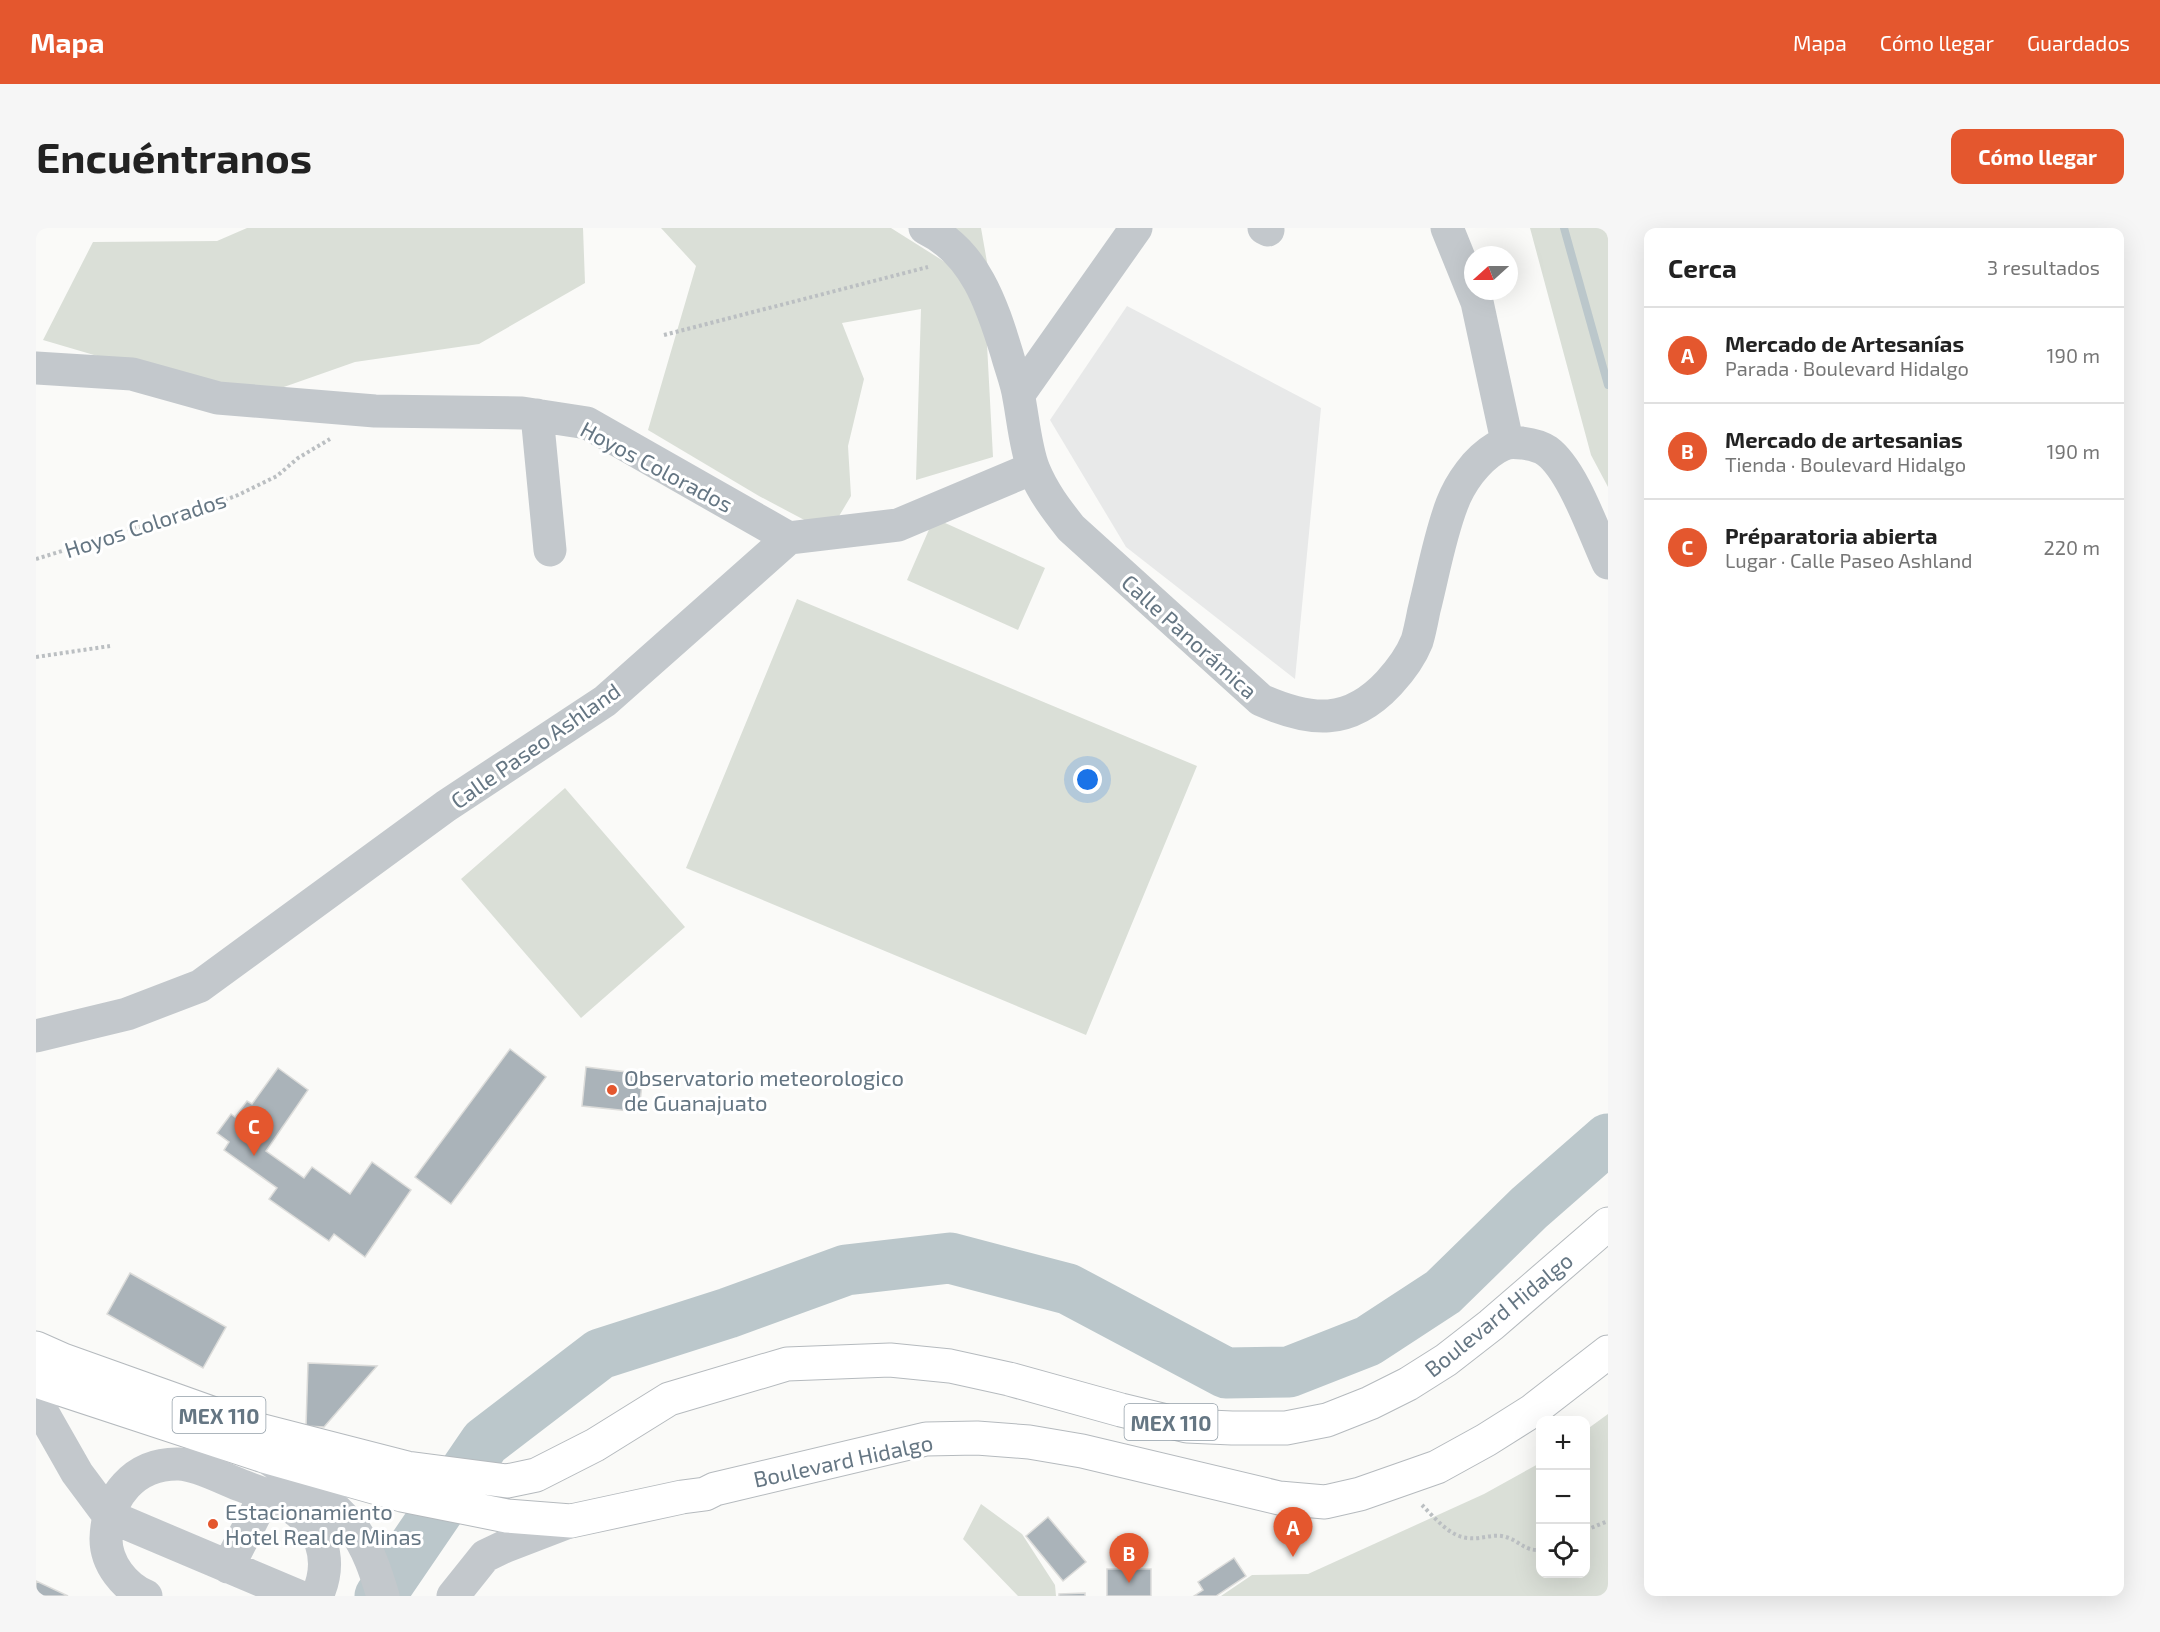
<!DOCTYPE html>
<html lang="es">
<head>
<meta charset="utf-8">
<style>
	:root { --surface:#fff; --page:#f6f6f6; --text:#222; --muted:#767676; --line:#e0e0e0; --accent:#e4572e }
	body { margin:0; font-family:"Exo 2",sans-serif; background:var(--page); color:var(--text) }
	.controls { position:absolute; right:18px; bottom:18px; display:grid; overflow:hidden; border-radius:12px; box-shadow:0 6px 24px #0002 }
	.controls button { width:54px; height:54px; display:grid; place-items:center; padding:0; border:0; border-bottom:2px solid var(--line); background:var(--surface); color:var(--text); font:30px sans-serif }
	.compass { position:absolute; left:1428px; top:18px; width:54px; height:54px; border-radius:50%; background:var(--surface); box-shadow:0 6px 24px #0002; rotate:249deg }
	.you { position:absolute; left:1052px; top:552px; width:21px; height:21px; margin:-15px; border:4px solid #fff; border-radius:50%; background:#1a73e8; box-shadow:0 0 0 9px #1a73e833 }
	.badge { display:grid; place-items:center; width:39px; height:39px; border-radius:50%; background:var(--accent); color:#fff; font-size:20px; font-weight:700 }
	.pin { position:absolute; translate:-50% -50px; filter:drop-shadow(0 2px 3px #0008) }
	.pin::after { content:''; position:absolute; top:32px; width:21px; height:18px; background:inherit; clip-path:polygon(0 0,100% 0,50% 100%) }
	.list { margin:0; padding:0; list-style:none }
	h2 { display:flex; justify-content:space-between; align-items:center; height:78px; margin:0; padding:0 24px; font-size:26px }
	h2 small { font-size:20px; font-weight:400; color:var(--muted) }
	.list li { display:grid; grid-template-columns:39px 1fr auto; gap:18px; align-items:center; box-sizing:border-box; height:96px; padding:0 24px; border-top:2px solid var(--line) }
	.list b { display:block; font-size:22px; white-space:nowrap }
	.list p { margin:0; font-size:20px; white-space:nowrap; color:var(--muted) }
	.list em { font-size:20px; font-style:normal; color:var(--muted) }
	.icon { flex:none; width:33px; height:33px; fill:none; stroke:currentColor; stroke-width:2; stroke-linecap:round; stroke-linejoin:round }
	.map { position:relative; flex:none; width:1572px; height:1368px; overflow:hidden; border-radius:12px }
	header { display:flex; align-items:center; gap:36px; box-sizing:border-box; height:84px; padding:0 30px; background:var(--accent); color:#fff }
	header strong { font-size:28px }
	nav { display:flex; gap:33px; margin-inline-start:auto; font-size:21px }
	.intro { display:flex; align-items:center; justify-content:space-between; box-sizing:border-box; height:144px; padding:0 36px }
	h1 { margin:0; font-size:42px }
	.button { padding:15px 27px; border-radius:12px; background:var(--accent); color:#fff; font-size:21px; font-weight:700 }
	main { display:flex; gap:36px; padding:0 36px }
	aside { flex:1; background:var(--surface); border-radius:12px; box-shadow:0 6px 24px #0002 }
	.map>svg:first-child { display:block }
</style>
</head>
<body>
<header>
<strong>Mapa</strong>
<nav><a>Mapa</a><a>Cómo llegar</a><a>Guardados</a></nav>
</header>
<div class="intro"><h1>Encuéntranos</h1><a class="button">Cómo llegar</a></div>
<main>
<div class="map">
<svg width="1572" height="1368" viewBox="0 0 1572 1368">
	<rect width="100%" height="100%" fill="#fafaf8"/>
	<!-- built -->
	<path fill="#e8e9e9" d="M 1091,78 L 1285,180 L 1259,451 L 1090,319 L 1014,192 Z"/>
	<!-- green -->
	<path fill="#dadfd7" d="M 211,0 L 547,0 L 549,55 L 443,116 L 319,134 L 211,172 L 7,112 L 57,14 L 181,13 Z
		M 625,0 L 855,0 L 928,46 L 905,8 L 871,0 L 945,0 L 963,102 L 949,79 L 957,229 L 880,252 L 885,81 L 806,95 L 828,151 L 812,218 L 815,268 L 793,305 L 723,268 L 612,202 L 660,38 Z
		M 1494,0 L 1572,0 L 1572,259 L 1555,227 Z
		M 898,290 L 1009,340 L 982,402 L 871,352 Z
		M 761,371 L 1161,538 L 1050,807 L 650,640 Z
		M 529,560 L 649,699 L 545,790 L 425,651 Z
		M 1572,1186 L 1572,1368 L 1185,1368 L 1216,1347 L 1272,1346 L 1448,1266 L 1504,1235 L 1504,1346 L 1550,1346 L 1550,1202 Z
		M 945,1276 L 986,1306 L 1019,1357 L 1020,1368 L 982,1368 L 927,1311 Z"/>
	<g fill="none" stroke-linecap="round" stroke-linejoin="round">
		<!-- stream -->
		<path stroke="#bbc7cb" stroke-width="8" d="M 1528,0 L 1572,157"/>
		<!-- river -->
		<path stroke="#bbc7cb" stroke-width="51" d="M 344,1368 L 449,1214 L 564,1126 L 692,1085 L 810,1042 L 914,1030 L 1032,1061 L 1190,1145 L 1253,1144 L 1332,1113 L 1407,1064 L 1493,980 L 1572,911"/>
	</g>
	<!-- building -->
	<path fill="#aab3b9" stroke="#dcdcda" stroke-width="1.5" d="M 474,821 L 510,849 L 415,976 L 379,949 Z
		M 550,839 L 607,846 L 603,884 L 546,878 Z
		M 242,840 L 272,862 L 230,923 L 268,950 L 276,939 L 314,966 L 336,934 L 375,962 L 329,1029 L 298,1006 L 293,1013 L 233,971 L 241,960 L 188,922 L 193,914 L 181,905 L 195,886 L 199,889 L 211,873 L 216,876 Z
		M 94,1045 L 190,1099 L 167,1140 L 71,1086 Z
		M 272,1135 L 341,1138 L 288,1199 L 270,1198 Z
		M 1012,1289 L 1050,1334 L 1027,1353 L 990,1308 Z
		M 1198,1330 L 1210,1348 L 1180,1368 L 1158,1368 L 1167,1362 L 1162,1354 Z
		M 1071,1341 L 1115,1341 L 1115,1368 L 1071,1368 Z
		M 0,1353 L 32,1368 L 0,1368 Z
		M 1049,1365 L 1049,1368 L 1023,1368 L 1023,1366 Z"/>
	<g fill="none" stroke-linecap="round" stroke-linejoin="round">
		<defs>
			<path id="major" d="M 0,1120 L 27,1132 L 223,1202 L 371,1240 L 471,1253 L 500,1247 L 559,1217 L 633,1171 L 751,1136 L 854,1132 L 914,1138 L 973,1151 L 1085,1182 L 1151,1198 L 1196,1200 L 1250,1200 L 1291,1192 L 1334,1175 L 1372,1156 L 1410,1132 L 1455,1097 L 1572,996
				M 0,1153 L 228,1228 L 366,1267 L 471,1288 L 535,1293 L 646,1269 L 669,1266 L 679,1261 L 890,1211 L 941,1210 L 993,1214 L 1046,1223 L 1243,1270 L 1289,1274 L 1324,1266 L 1401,1239 L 1450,1212 L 1496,1183 L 1572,1124"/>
		</defs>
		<!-- major casing -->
		<use href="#major" stroke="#b5babe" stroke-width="35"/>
		<!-- path -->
		<path stroke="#bbbfc2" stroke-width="4" stroke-dasharray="3 3" stroke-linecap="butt" d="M 628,107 L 892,39
			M 0,331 L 39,319 L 82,303 L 134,293 L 202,267 L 241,248 L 262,230 L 294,211
			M 0,429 L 74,418
			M 1386,1277 C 1398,1289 1414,1309 1432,1310 C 1445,1312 1457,1305 1470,1309 C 1484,1313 1488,1323 1504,1322
			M 1550,1302 L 1572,1293"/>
		<!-- minor -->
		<path stroke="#c3c8cc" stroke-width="33" d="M 889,0 C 939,24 956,77 971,126 C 975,141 981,155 983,170 C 987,191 990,223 998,242 C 1007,264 1020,281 1035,300 L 1225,472 C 1275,494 1313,498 1353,455 C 1364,443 1375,428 1381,413 C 1384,403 1386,392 1388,382 C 1397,347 1403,310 1416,276 C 1424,255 1440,232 1460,220 C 1470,214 1474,214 1486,215 C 1494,216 1504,218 1511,223 C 1537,242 1558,305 1572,335
			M 1228,0 L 1232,2
			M 1411,0 L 1441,74 L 1471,213
			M 0,140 L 96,146 L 182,170 L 339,183 L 486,185 L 551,195 L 753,310
			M 983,166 L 1100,0
			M 501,187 L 514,322
			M 0,808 L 91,786 L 164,758 L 410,578 L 569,473 L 753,310 L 862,297 L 997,240
			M 0,1173 L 41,1245 L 73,1288
			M 233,1231 C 263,1252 293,1271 316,1299 C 332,1319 340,1345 347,1368
			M 73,1288 L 262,1368
			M 192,1339 L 229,1267
			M 110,1368 C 89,1359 70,1336 70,1311 C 71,1269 98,1235 143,1236 C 163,1237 185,1250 204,1257 C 219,1263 236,1268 250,1276 C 285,1295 298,1331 281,1368
			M 417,1368 L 449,1328 L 470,1318 L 535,1293"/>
		<!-- major -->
		<use href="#major" stroke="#fff" stroke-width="33"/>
	</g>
	<!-- markers -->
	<g fill="#e4572e" stroke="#fff" stroke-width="2">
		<circle cx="576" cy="862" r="6"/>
		<circle cx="177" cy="1296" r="6"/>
	</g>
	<g text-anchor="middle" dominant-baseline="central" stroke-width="6" stroke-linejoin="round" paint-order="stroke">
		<!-- shield labels -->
		<g fill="#fff" stroke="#939fa8" stroke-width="1.5">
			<rect x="136.5" y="1169" width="93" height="36" rx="4.5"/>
			<rect x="1088.5" y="1176" width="93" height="36" rx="4.5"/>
		</g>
		<g font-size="21" font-weight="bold" fill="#657683">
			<text x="183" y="1187">MEX 110</text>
			<text x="1135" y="1194">MEX 110</text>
		</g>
		<!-- street labels -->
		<g font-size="22" fill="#657683" stroke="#fff">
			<text transform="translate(621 238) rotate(28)">Hoyos Colorados</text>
			<text transform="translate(109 296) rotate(-18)">Hoyos Colorados</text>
			<text transform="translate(1154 408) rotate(42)">Calle Panorámica</text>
			<text transform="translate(499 517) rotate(-35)">Calle Paseo Ashland</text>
			<text transform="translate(1462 1086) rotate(-39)">Boulevard Hidalgo</text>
			<text transform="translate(807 1232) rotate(-12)">Boulevard Hidalgo</text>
		</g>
		<!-- poi labels -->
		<g font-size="22" fill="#657683" stroke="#fff" text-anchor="start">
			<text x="588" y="849">Observatorio meteorologico<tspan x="588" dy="25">de Guanajuato</tspan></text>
			<text x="189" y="1283">Estacionamiento<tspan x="189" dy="25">Hotel Real de Minas</tspan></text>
		</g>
	</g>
</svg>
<div class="controls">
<button>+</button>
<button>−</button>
<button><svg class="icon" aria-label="locate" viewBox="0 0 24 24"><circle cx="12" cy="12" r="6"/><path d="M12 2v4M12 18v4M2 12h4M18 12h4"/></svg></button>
</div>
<svg class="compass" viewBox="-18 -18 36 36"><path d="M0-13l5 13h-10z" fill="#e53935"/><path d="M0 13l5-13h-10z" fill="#767676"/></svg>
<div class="you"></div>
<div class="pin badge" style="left:1257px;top:1329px">A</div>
<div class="pin badge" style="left:1093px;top:1355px">B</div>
<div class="pin badge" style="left:218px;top:928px">C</div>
</div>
<aside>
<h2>Cerca<small>3 resultados</small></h2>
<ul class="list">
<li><span class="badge">A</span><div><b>Mercado de Artesanías</b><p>Parada · Boulevard Hidalgo</p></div><em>190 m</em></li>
<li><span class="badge">B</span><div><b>Mercado de artesanias</b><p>Tienda · Boulevard Hidalgo</p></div><em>190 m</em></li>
<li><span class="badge">C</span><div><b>Préparatoria abierta</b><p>Lugar · Calle Paseo Ashland</p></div><em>220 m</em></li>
</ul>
</aside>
</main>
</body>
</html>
